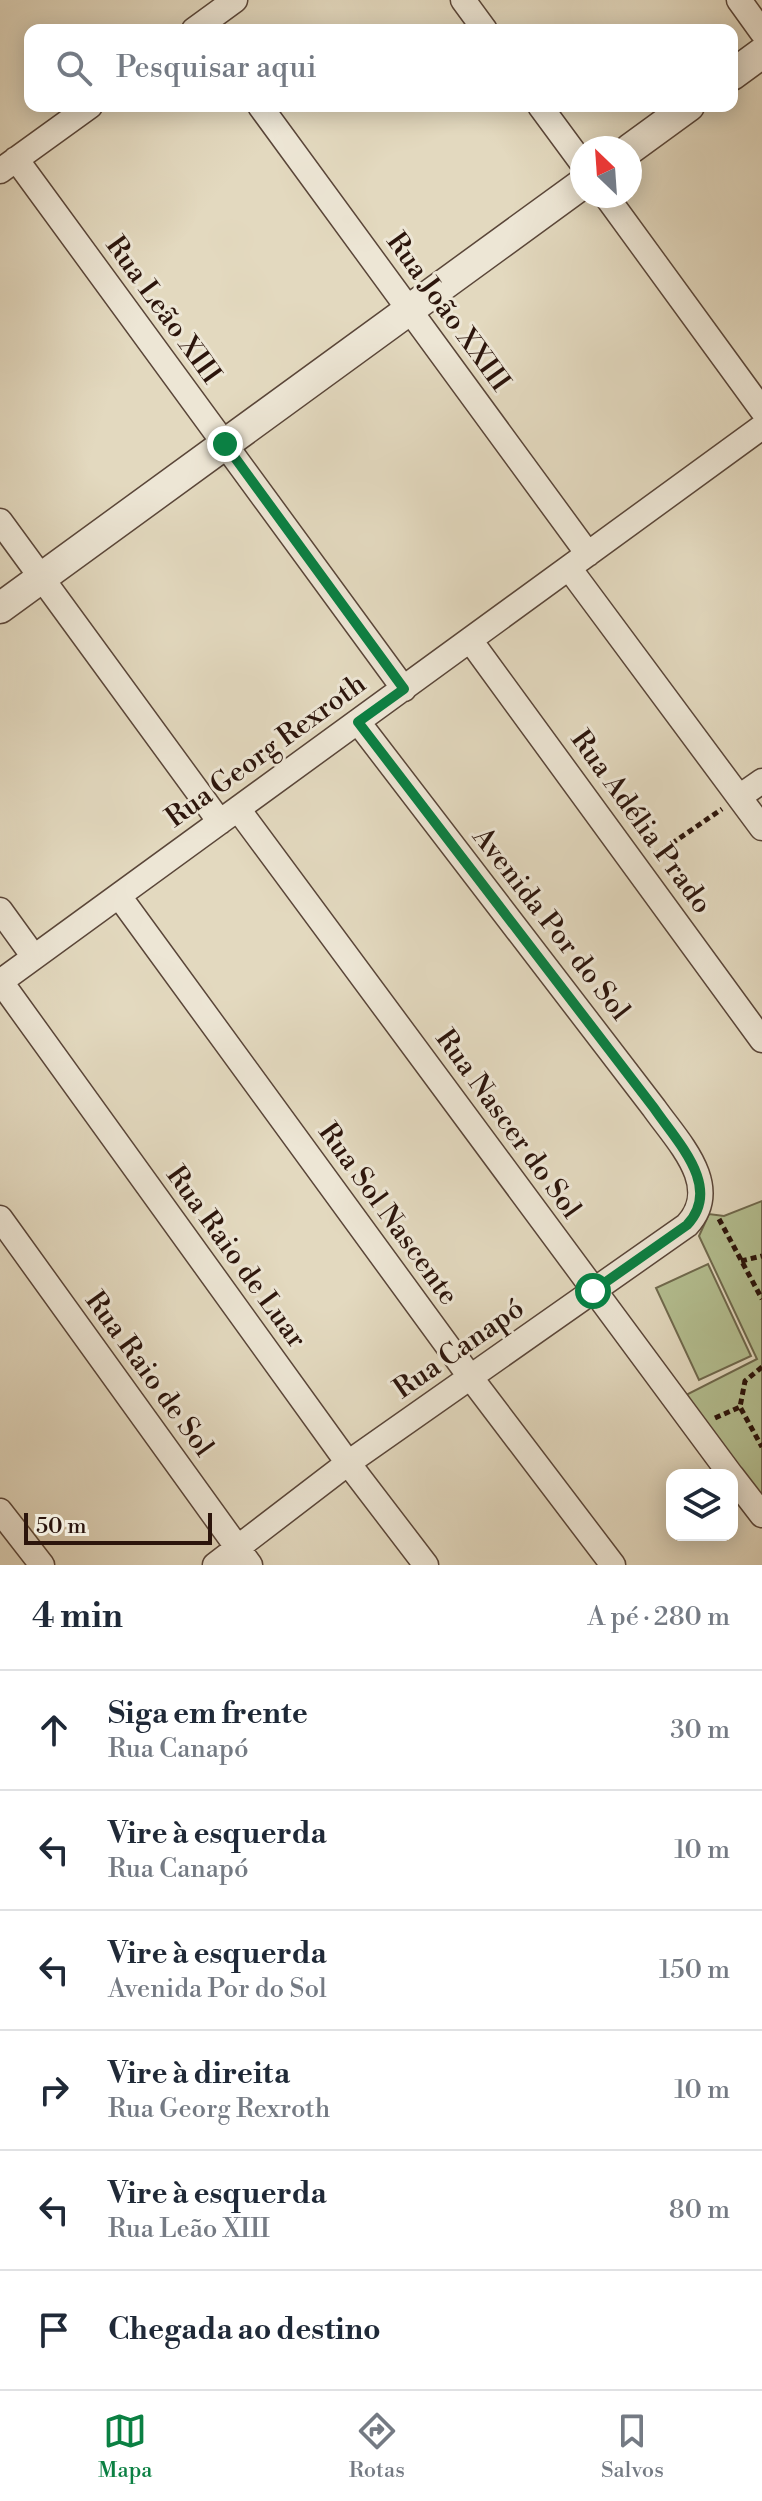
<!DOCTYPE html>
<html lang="pt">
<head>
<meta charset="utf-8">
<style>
	:root { --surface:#fff; --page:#f6f6f7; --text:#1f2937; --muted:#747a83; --line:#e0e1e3; --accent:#0b8043 }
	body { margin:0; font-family:"Libre Bodoni",serif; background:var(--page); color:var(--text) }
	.controls { position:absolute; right:24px; bottom:24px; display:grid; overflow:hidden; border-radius:16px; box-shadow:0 4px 20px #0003 }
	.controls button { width:72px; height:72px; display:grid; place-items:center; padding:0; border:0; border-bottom:2px solid var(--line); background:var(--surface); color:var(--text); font:40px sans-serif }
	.compass { position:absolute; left:570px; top:136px; width:72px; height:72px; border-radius:50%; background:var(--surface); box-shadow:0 4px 20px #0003; rotate:335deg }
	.scale { position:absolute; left:24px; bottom:20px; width:188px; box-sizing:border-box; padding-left:8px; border:4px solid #2c150c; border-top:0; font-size:22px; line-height:28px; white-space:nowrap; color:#2c150c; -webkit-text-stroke:6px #ede6d5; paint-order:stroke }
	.stop { position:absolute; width:24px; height:24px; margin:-18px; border:6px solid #0b8043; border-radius:50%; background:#fff }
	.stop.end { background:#0b8043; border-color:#fff; box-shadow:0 2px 8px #0008 }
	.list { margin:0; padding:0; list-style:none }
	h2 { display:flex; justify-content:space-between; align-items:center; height:104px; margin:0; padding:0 32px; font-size:34px }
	h2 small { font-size:26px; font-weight:400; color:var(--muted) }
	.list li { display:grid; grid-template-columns:52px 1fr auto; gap:24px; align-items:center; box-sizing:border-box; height:120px; padding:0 32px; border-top:2px solid var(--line) }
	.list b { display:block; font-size:30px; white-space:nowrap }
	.list p { margin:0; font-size:26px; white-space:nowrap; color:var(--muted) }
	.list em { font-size:26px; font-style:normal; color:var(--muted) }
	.icon { flex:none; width:44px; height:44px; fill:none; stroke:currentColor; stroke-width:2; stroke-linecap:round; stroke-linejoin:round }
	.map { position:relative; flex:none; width:762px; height:1565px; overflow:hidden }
	.search { position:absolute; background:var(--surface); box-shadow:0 4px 20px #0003; left:24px; right:24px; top:24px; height:88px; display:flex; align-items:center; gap:20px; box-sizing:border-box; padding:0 28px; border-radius:16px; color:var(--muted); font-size:30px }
	.sheet { height:824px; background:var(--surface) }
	nav { display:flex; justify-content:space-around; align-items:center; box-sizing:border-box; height:112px; border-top:2px solid var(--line); background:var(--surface); font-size:22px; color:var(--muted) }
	nav a { display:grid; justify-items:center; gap:4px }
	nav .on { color:var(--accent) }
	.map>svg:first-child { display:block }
</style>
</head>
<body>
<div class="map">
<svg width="762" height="1565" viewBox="0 0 762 1565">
	<rect width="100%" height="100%" fill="#e3d9bf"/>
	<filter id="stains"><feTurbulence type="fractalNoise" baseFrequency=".0025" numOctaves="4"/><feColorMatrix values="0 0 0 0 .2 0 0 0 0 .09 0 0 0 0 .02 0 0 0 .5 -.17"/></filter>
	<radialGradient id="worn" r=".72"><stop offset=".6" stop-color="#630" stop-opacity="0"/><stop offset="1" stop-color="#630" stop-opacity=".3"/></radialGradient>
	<!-- green -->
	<path fill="#b4bf91" stroke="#706a4e" stroke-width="2" d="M 762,1201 L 762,1503 L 678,1399 L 757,1359 L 699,1236 L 709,1214 L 724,1216 Z
		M 708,1264 L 751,1356 L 699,1380 L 656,1288 Z"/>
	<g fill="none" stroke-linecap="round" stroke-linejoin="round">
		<defs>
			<path id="minor" d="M 463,0 L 485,30
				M 739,0 L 762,32
				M 194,30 L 235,0
				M 260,106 L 588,554
				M 540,106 L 582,163
				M 16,159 L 404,689
				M 0,171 L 90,106
				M 606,196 L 762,410
				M 0,521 L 220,822
				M 569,568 L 762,828
				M 470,640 L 762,1040
				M 739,797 L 762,781
				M 238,809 L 731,1475
				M 119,896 L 471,1378 L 613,1565
				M 0,910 L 34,957
				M 0,982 L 762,427
				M 1,982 L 348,1463 L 426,1565
				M 0,1218 L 250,1565
				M 732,1476 L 762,1515
				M 0,1511 L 42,1565
				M 215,1565 L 348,1463 L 687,1225 C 723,1186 678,1142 654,1108 L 358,722"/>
			<path id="tertiary" d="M 732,75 L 762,53
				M 630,149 L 689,106
				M 0,608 L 582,184"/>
		</defs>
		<!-- minor casing -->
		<use href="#minor" stroke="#5a4639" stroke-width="27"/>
		<!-- tertiary casing -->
		<use href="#tertiary" stroke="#5a4639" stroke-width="33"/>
		<!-- path -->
		<path stroke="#2c150c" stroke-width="5" stroke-dasharray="6 4" stroke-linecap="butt" d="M 655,855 L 722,809
			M 719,1219 L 762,1299
			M 741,1261 L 762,1256
			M 762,1367 L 745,1381 L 740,1407 L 762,1447
			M 715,1418 L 740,1407"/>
		<!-- minor -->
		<use href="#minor" stroke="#ede6d5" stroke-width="24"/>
		<!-- tertiary -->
		<use href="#tertiary" stroke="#ede6d5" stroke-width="30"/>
	</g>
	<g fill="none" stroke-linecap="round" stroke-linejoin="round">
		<!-- route -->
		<path stroke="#0b8043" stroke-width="10" d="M 225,444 L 404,689 L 358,722 L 654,1108 C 677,1142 723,1187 687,1225 L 593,1291"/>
	</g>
	<g text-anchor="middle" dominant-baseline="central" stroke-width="6" stroke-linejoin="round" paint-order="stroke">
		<!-- street labels -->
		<g font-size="28" fill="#2c150c" stroke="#ede6d5">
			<text transform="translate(163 310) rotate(54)">Rua Leão XIII</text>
			<text transform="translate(448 312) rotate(54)">Rua João XXIII</text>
			<text transform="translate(266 751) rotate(-36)">Rua Georg Rexroth</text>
			<text transform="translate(641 822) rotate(54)">Rua Adélia Prado</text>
			<text transform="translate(551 924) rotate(52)">Avenida Por do Sol</text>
			<text transform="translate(508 1124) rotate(54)">Rua Nascer do Sol</text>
			<text transform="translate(388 1214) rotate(54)">Rua Sol Nascente</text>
			<text transform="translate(236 1257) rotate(54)">Rua Raio de Luar</text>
			<text transform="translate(459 1349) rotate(-35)">Rua Canapó</text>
			<text transform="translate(149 1374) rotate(54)">Rua Raio de Sol</text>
		</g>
	</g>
	<rect width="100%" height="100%" filter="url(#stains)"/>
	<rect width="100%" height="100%" fill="url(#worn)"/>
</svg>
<div class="controls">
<button><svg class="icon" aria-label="layers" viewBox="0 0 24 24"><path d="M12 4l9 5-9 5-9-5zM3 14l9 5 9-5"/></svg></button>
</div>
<svg class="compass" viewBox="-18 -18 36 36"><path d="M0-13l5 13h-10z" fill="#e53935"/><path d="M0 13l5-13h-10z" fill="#747a83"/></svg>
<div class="scale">50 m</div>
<div class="stop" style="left:593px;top:1291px"></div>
<div class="stop end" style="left:225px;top:444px"></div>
<div class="search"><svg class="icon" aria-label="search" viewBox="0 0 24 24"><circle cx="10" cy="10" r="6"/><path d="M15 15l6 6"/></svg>Pesquisar aqui</div>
</div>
<section class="sheet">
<h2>4 min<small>A pé · 280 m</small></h2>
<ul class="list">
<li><svg class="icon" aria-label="ahead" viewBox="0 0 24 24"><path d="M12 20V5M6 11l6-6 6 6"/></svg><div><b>Siga em frente</b><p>Rua Canapó</p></div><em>30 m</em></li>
<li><svg class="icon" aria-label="left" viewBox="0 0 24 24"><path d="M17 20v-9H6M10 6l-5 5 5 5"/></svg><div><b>Vire à esquerda</b><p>Rua Canapó</p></div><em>10 m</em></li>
<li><svg class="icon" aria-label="left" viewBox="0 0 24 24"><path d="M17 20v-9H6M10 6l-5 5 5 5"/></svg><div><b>Vire à esquerda</b><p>Avenida Por do Sol</p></div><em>150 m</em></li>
<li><svg class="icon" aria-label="right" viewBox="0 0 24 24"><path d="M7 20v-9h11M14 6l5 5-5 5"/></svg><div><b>Vire à direita</b><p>Rua Georg Rexroth</p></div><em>10 m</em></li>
<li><svg class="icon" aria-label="left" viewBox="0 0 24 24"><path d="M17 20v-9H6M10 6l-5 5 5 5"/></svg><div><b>Vire à esquerda</b><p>Rua Leão XIII</p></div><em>80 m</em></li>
<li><svg class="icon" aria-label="arrive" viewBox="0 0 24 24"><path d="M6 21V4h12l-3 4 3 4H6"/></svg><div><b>Chegada ao destino</b></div></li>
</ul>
</section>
<nav>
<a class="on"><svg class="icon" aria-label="map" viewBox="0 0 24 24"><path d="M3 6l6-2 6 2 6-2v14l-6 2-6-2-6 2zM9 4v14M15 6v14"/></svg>Mapa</a>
<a><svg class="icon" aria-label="directions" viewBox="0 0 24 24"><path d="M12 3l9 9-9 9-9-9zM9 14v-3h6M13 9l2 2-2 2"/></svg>Rotas</a>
<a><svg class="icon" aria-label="saved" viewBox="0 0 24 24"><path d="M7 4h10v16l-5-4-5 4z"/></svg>Salvos</a>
</nav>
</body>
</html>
